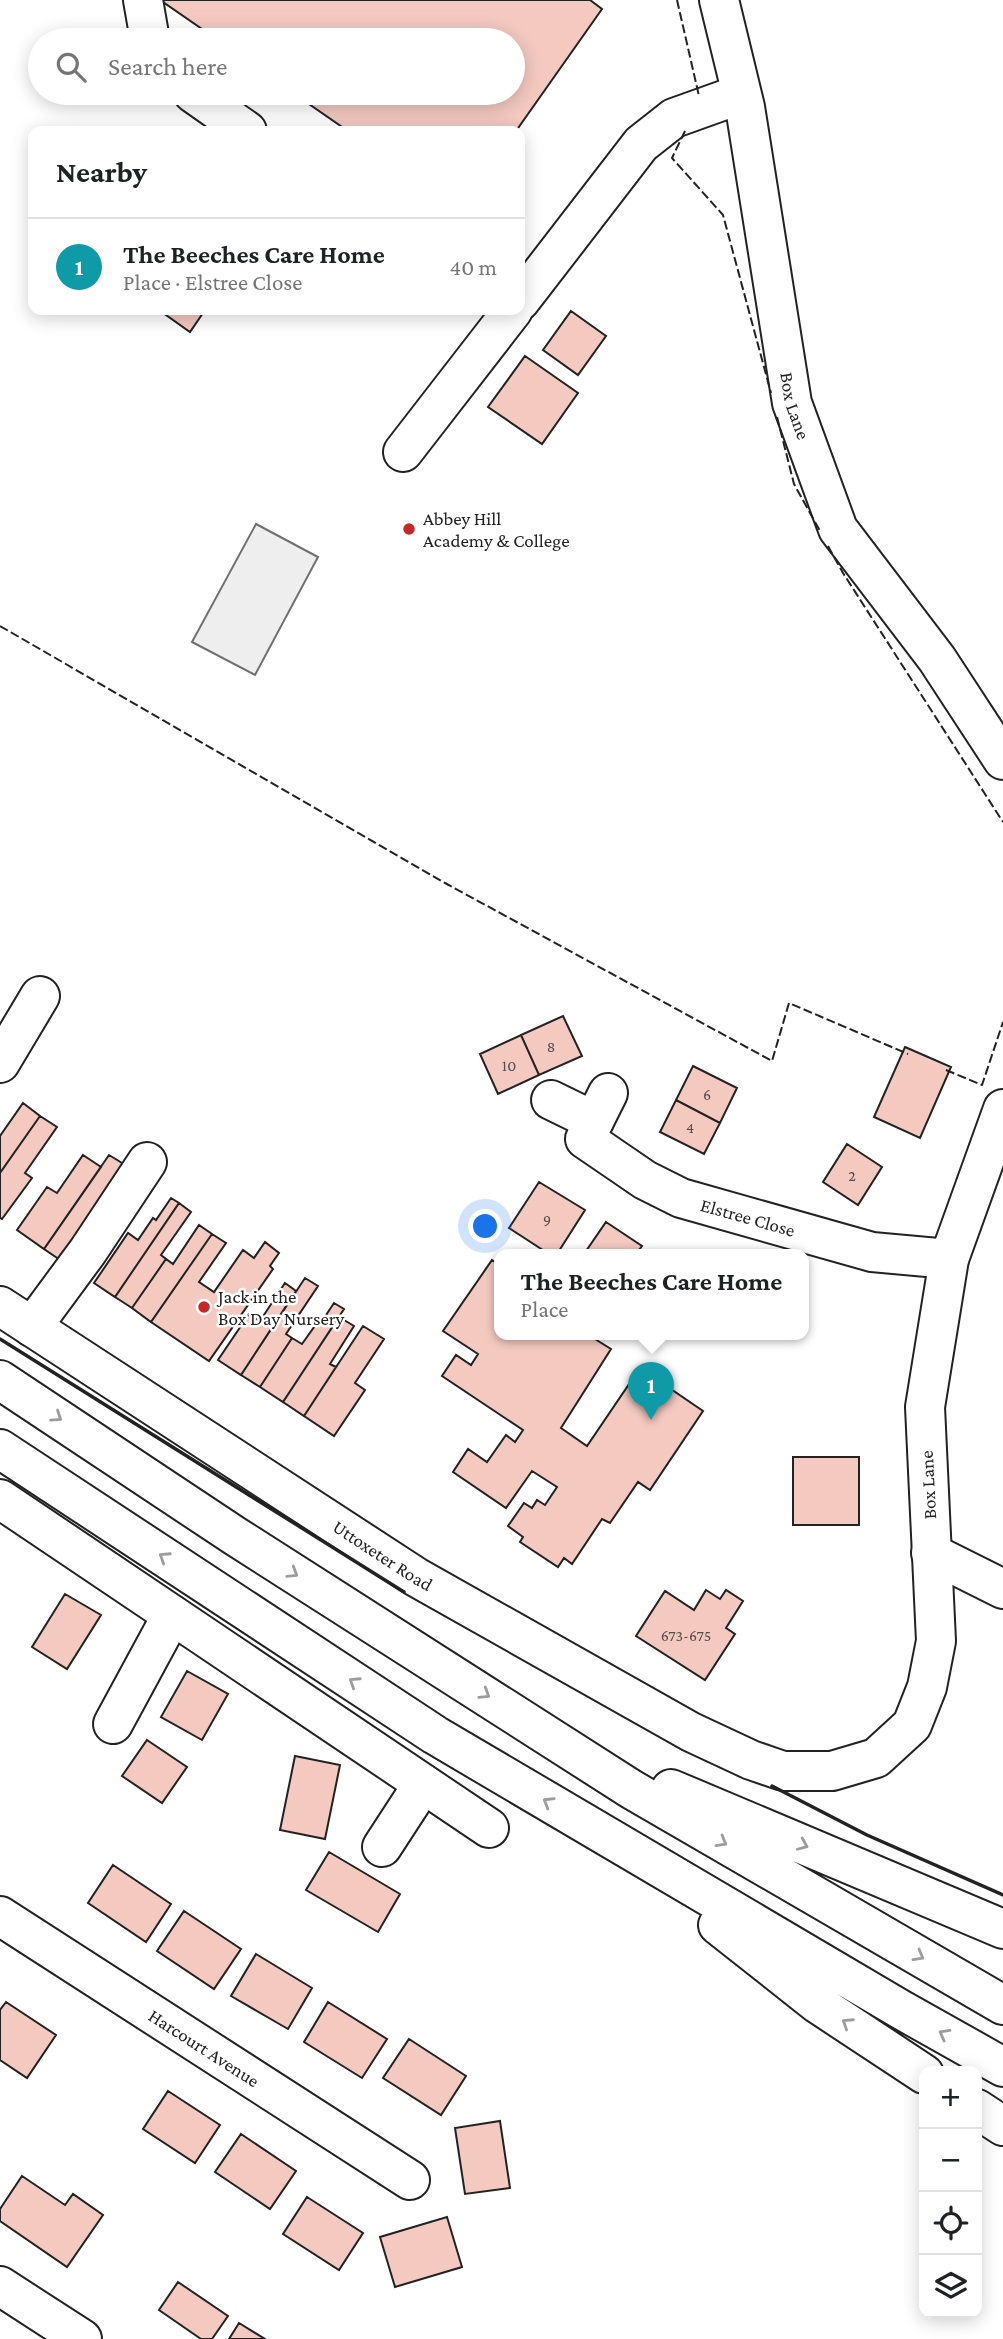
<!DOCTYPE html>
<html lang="en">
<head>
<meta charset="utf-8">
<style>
	:root { --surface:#fff; --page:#f2f2f2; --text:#202124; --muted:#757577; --line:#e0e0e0; --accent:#c62828 }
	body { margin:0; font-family:"Crimson Pro",serif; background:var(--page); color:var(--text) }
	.controls { position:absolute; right:21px; bottom:21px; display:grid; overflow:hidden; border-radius:14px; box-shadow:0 4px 18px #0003 }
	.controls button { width:63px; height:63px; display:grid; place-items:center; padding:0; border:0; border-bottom:2px solid var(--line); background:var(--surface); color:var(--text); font:35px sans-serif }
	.you { position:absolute; left:486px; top:1227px; width:24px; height:24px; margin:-18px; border:5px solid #fff; border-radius:50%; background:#1a73e8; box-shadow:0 0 0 10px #1a73e833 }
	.badge { display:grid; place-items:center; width:46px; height:46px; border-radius:50%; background:var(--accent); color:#fff; font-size:23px; font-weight:700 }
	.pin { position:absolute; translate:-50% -58px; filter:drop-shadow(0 2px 4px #0008) }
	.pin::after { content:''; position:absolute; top:37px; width:24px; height:21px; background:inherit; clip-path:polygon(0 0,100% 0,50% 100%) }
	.popup { position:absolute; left:494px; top:1249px; width:315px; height:91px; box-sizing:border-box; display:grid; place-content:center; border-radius:14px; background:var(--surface); filter:drop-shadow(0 2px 5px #0005); font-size:23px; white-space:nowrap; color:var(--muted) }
	.popup b { font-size:26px; color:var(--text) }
	.popup::after { content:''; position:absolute; left:50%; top:100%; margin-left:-14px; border:14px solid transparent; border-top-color:var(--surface) }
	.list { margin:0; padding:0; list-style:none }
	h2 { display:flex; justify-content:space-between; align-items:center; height:91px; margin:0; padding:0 28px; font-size:30px }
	h2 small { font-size:23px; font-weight:400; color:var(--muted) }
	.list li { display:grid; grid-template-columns:46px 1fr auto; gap:21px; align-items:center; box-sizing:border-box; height:98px; padding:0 28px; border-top:2px solid var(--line) }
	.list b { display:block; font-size:26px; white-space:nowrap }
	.list p { margin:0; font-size:23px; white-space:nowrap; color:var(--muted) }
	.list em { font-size:23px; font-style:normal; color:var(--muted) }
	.icon { flex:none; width:38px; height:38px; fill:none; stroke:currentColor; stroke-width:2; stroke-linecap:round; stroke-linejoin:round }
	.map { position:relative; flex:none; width:1003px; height:2339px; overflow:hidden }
	.search { position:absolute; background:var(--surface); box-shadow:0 4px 18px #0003; left:28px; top:28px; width:497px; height:77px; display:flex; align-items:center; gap:18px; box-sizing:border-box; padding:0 24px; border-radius:38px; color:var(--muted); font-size:26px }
	.panel { position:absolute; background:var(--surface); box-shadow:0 4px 18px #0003; left:28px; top:126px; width:497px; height:189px; border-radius:14px }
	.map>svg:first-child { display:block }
</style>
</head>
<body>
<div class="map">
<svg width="1003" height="2339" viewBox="0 0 1003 2339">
	<rect width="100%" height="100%" fill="#fff"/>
	<!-- green -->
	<path fill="#eee" stroke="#6f6f6f" stroke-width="2" d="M 256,524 L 318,557 L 255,675 L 192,642 Z"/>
	<!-- building -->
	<path fill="#f3c9c0" stroke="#222" stroke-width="2" d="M 160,0 L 590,0 L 602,9 L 516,131 L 348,131 L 293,93 L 513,93 L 513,40 L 218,40 Z
		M 159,310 L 205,310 L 190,332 Z
		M 571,311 L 606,336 L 578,375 L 543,350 Z
		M 525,356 L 578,393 L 542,444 L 488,407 Z
		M 563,1016 L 582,1056 L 539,1075 L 521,1035 Z
		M 521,1035 L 539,1075 L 498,1094 L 480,1054 Z
		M 905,1047 L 951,1067 L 920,1138 L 874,1117 Z
		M 693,1066 L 737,1088 L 720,1123 L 676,1100 Z
		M 676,1100 L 720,1123 L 704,1154 L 660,1132 Z
		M 23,1103 L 40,1116 L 0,1173 L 0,1136 Z
		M 40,1116 L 57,1127 L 25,1173 L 32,1178 L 2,1219 L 0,1218 L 0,1173 Z
		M 847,1144 L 882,1167 L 858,1205 L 823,1182 Z
		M 83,1155 L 101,1167 L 44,1249 L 17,1230 L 47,1187 L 57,1193 Z
		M 109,1155 L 127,1166 L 69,1266 L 44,1249 Z
		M 539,1182 L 585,1210 L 557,1254 L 549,1254 L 509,1228 Z
		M 171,1198 L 179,1203 L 115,1297 L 94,1283 L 128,1233 L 138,1240 L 153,1218 L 156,1220 Z
		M 179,1203 L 191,1212 L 161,1255 L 166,1259 L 132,1308 L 115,1297 Z
		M 606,1222 L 642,1246 L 636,1254 L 584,1254 Z
		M 199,1225 L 212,1234 L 151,1322 L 132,1308 L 166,1259 L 173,1264 Z
		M 212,1234 L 226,1243 L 199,1282 L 214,1292 L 243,1250 L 254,1258 L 265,1242 L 279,1253 L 270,1266 L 273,1269 L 209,1361 L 151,1322 Z
		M 492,1260 L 499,1265 L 499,1334 L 598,1334 L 595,1339 L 611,1349 L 561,1428 L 587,1446 L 640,1368 L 703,1411 L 650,1490 L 638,1482 L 610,1523 L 602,1519 L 572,1564 L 564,1558 L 558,1567 L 520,1542 L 523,1537 L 508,1526 L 524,1503 L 532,1508 L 537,1500 L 545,1505 L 557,1487 L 532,1471 L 506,1508 L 453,1472 L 468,1449 L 487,1462 L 506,1435 L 515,1442 L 523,1430 L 442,1376 L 456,1355 L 471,1365 L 478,1354 L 443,1331 Z
		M 305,1278 L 318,1286 L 286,1334 L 292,1338 L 260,1387 L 241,1375 Z
		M 285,1283 L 296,1291 L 241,1375 L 218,1360 L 249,1314 L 260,1321 Z
		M 334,1303 L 344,1309 L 283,1402 L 260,1387 L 292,1338 L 302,1344 L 317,1323 L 320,1324 Z
		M 339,1317 L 354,1326 L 330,1364 L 336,1367 L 304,1416 L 283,1402 Z
		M 363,1326 L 384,1339 L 355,1383 L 365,1390 L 334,1436 L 304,1416 Z
		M 793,1457 L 859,1457 L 859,1525 L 793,1525 Z
		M 706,1590 L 720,1599 L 726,1590 L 743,1601 L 726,1628 L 735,1634 L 705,1680 L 636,1636 L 665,1591 L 694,1610 Z
		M 65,1594 L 101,1615 L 67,1669 L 32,1647 Z
		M 187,1671 L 228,1694 L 202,1740 L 161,1717 Z
		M 147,1740 L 187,1767 L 162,1803 L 122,1776 Z
		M 295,1756 L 340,1765 L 325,1839 L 280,1830 Z
		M 329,1852 L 400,1894 L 378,1932 L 306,1890 Z
		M 113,1865 L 171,1904 L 146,1942 L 88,1903 Z
		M 184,1911 L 241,1949 L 214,1989 L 157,1951 Z
		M 256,1954 L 312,1988 L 288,2029 L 231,1996 Z
		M 6,2002 L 56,2035 L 27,2078 L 0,2060 L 0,2010 Z
		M 328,2002 L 387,2039 L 362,2078 L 304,2042 Z
		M 409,2039 L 466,2076 L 441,2115 L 383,2078 Z
		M 168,2091 L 220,2125 L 195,2163 L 143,2129 Z
		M 500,2121 L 510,2188 L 465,2194 L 455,2128 Z
		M 241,2134 L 296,2171 L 270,2209 L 215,2172 Z
		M 22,2176 L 65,2205 L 73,2194 L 103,2215 L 67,2267 L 0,2221 L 0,2209 Z
		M 307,2197 L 363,2233 L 339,2270 L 283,2234 Z
		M 447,2217 L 462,2267 L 395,2287 L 380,2237 Z
		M 178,2282 L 228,2316 L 212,2339 L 201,2339 L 159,2310 Z
		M 239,2323 L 265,2339 L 229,2339 Z"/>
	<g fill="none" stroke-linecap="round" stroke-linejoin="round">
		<defs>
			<g id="minor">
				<path d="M 143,0 L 150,40"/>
				<path id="s1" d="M 719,0 L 745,107 L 792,403 L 838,529 L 937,659 L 1003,760"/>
				<path d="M 193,93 L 247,131"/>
				<path d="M 520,301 L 641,144 L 674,118 L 741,94"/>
				<path d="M 403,452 L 513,310"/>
				<path d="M 0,1063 L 40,996"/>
				<path id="s2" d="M 608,1093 L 585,1139 L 645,1180 L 681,1198 L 872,1252 L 949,1259"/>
				<path d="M 551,1100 L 594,1121"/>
				<path id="s3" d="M 0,1306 L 416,1577 L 691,1732 L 751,1760 L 783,1771 L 832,1771 L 876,1758 L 912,1725 L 927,1687 L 936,1641 L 925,1407 L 949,1259 L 1003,1109"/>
				<path d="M 32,1327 L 88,1251 L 147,1162"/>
				<path d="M 0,1499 L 489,1828"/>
				<path d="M 931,1553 L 1003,1589"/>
				<path d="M 113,1724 L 172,1615"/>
				<path d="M 382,1847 L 423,1784"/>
				<path id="s4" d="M 0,1916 L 410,2180"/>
				<path d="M 0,2286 L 82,2339"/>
			</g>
			<path id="highway" d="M 0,1380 L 235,1536 L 631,1789 L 1003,2005
				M 0,1449 L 435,1735 L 900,2009 L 1003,2067
				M 671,1789 L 1003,1929
				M 718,1925 L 818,2004 L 924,2074
				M 977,2109 L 1003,2126"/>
		</defs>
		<!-- minor casing -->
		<use href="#minor" stroke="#222" stroke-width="42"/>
		<!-- highway casing -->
		<use href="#highway" stroke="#222" stroke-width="42"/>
		<!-- minor -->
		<use href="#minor" stroke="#fff" stroke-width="38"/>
		<!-- highway -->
		<use href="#highway" stroke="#fff" stroke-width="38"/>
		<!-- fence -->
		<path stroke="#222" stroke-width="2" stroke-dasharray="9 3.5" stroke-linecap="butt" d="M 677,0 L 699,96
			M 685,131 L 672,158 L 723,215 L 771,393
			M 777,417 L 794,484 L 820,531
			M 828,546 L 843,573 L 1003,822
			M 0,626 L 445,883 L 772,1061 L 789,1003 L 908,1054
			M 946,1070 L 982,1085 L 1003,1022"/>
		<!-- wall -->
		<path stroke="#222" stroke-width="3.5" d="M 0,1339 L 404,1592
			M 772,1786 L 867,1835 L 1003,1895"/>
	</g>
	<!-- one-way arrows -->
	<defs><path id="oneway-chevron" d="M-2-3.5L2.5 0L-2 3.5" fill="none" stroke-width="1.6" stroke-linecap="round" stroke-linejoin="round" transform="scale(1.75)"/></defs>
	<g stroke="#9c9c9c">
		<use href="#oneway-chevron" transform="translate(57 1417) rotate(34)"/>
		<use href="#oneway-chevron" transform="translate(164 1557) rotate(-147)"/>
		<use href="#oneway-chevron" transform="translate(293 1573) rotate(32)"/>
		<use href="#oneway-chevron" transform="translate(354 1682) rotate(-147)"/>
		<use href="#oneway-chevron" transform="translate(485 1694) rotate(32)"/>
		<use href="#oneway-chevron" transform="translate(548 1802) rotate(-149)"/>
		<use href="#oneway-chevron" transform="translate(722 1842) rotate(30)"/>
		<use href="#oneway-chevron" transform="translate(803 1845) rotate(23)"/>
		<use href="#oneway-chevron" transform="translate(919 1956) rotate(30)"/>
		<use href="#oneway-chevron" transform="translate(847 2023) rotate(-147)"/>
		<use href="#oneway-chevron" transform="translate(944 2034) rotate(-151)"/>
	</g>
	<!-- markers -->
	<g fill="#c62828" stroke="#fff" stroke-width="2.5">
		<circle cx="409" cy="529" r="7"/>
		<circle cx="204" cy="1307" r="7"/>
	</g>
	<g text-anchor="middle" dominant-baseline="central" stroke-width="5" stroke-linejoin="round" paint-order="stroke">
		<!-- number labels -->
		<g font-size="16" fill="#564c4a">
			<text x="551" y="1046">8</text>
			<text x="509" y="1065">10</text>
			<text x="707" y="1094">6</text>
			<text x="690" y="1127">4</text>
			<text x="852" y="1175">2</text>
			<text x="547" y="1219">9</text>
			<text x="686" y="1635">673-675</text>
		</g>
		<!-- street labels -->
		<g font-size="19" fill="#222" stroke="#fff">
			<text stroke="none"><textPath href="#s1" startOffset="413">Box Lane</textPath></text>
			<text stroke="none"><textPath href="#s2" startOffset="234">Elstree Close</textPath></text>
			<text transform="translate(928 1485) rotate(-93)">Box Lane</text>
			<text stroke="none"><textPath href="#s3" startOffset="457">Uttoxeter Road</textPath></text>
			<text stroke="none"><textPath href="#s4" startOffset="243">Harcourt Avenue</textPath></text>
		</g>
		<!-- poi labels -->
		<g font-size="19" fill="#222" stroke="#fff" text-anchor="start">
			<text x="423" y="518">Abbey Hill<tspan x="423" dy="22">Academy &amp; College</tspan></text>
			<text x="218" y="1296">Jack in the<tspan x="218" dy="22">Box Day Nursery</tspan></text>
		</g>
	</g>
</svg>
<div class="controls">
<button>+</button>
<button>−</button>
<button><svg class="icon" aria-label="locate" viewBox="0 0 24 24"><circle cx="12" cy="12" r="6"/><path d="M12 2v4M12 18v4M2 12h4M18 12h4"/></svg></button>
<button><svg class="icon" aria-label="layers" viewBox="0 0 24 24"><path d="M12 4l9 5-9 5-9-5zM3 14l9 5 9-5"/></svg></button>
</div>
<div class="you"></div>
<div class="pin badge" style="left:651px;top:1420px;background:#0f9aa8">1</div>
<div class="popup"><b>The Beeches Care Home</b>Place</div>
<div class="search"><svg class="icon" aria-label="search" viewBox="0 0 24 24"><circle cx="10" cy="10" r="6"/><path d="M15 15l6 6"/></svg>Search here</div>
<section class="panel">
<h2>Nearby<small></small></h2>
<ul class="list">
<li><span class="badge" style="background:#0f9aa8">1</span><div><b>The Beeches Care Home</b><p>Place · Elstree Close</p></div><em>40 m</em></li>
</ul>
</section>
</div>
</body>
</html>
